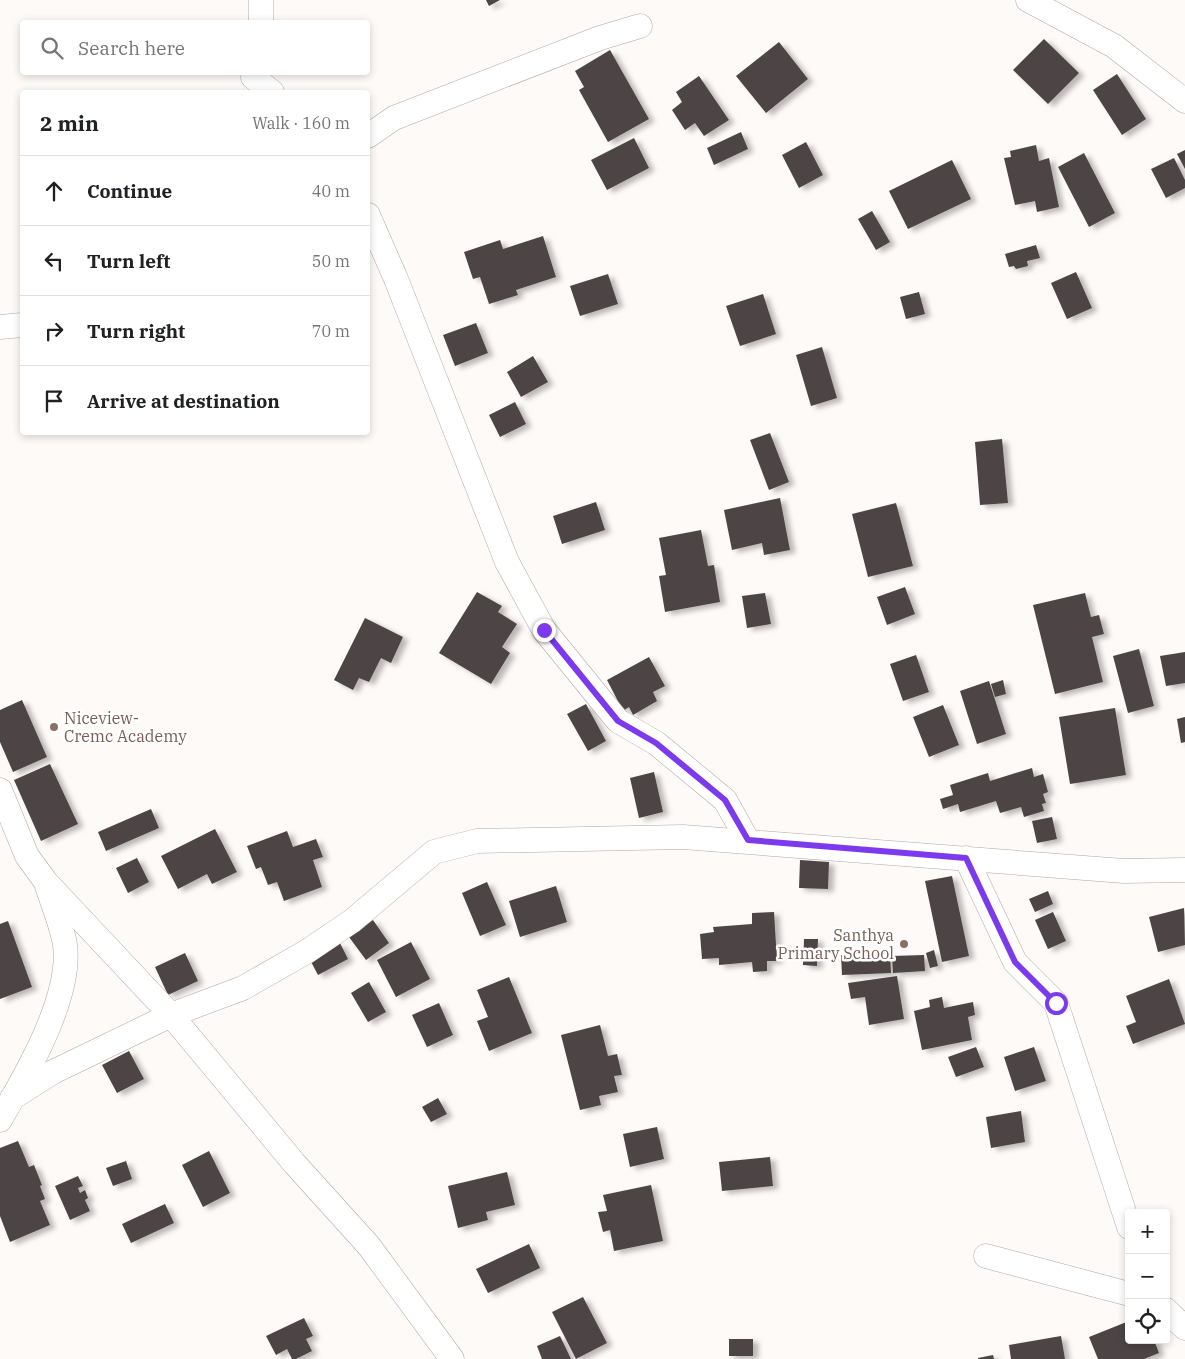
<!DOCTYPE html>
<html lang="en">
<head>
<meta charset="utf-8">
<style>
	:root { --surface:#fff; --page:#f2f2f2; --text:#202124; --muted:#757577; --line:#e0e0e0 }
	body { margin:0; font-family:"IBM Plex Serif",serif; background:var(--page); color:var(--text) }
	.controls { position:absolute; right:15px; bottom:15px; display:grid; overflow:hidden; border-radius:5px; box-shadow:0 2px 8px #0003 }
	.controls button { width:45px; height:45px; display:grid; place-items:center; padding:0; border:0; border-bottom:1px solid var(--line); background:var(--surface); color:var(--text); font:25px sans-serif }
	.stop { position:absolute; width:15px; height:15px; margin:-11px; border:4px solid #7c3aed; border-radius:50%; background:#fff }
	.stop.end { background:#7c3aed; border-color:#fff; box-shadow:0 1px 5px #0008 }
	.list { margin:0; padding:0; list-style:none }
	h2 { display:flex; justify-content:space-between; align-items:center; height:65px; margin:0; padding:0 20px; font-size:21px }
	h2 small { font-size:16px; font-weight:400; color:var(--muted) }
	.list li { display:grid; grid-template-columns:32px 1fr auto; gap:15px; align-items:center; box-sizing:border-box; height:70px; padding:0 20px; border-top:1px solid var(--line) }
	.list b { display:block; font-size:19px; white-space:nowrap }
	.list em { font-size:16px; font-style:normal; color:var(--muted) }
	.icon { flex:none; width:28px; height:28px; fill:none; stroke:currentColor; stroke-width:2; stroke-linecap:round; stroke-linejoin:round }
	.map { position:relative; flex:none; width:1185px; height:1359px; overflow:hidden }
	.search { position:absolute; background:var(--surface); box-shadow:0 2px 8px #0003; left:20px; top:20px; width:350px; height:55px; display:flex; align-items:center; gap:12px; box-sizing:border-box; padding:0 18px; border-radius:5px; color:var(--muted); font-size:19px }
	.panel { position:absolute; background:var(--surface); box-shadow:0 2px 8px #0003; left:20px; top:90px; width:350px; height:345px; border-radius:5px }
	.map>svg:first-child { display:block }
</style>
</head>
<body>
<div class="map">
<svg width="1185" height="1359" viewBox="0 0 1185 1359">
	<defs>
		<filter id="shadow"><feDropShadow dx="5.5" dy="3" stdDeviation="2.5" flood-color="#0004"/></filter>
	</defs>
	<rect width="100%" height="100%" fill="#fefaf8"/>
	<!-- building -->
	<path fill="#4e4544" filter="url(#shadow)" d="M 486,0 L 500,0 L 489,6 Z
		M 1044,39 L 1079,73 L 1048,104 L 1013,70 Z
		M 779,42 L 808,79 L 766,113 L 736,76 Z
		M 610,50 L 649,119 L 608,142 L 579,90 L 584,87 L 575,71 Z
		M 1117,74 L 1146,119 L 1122,135 L 1093,90 Z
		M 699,76 L 729,120 L 704,136 L 695,123 L 685,130 L 672,110 L 682,102 L 676,92 Z
		M 741,132 L 748,149 L 714,165 L 707,148 Z
		M 634,138 L 649,168 L 607,190 L 591,160 Z
		M 806,142 L 823,175 L 799,188 L 782,155 Z
		M 1036,145 L 1039,161 L 1049,158 L 1059,207 L 1037,212 L 1035,201 L 1015,205 L 1004,158 L 1011,157 L 1010,151 Z
		M 1185,150 L 1185,169 L 1177,154 Z
		M 1084,153 L 1115,213 L 1089,227 L 1058,167 Z
		M 1174,158 L 1185,180 L 1185,188 L 1166,198 L 1151,169 Z
		M 952,160 L 971,199 L 908,229 L 889,191 Z
		M 872,211 L 890,242 L 876,250 L 858,219 Z
		M 543,236 L 556,277 L 516,290 L 518,295 L 489,304 L 480,277 L 473,279 L 464,252 L 500,240 L 503,249 Z
		M 1036,245 L 1040,258 L 1027,261 L 1028,266 L 1016,269 L 1014,266 L 1009,267 L 1005,254 Z
		M 1076,272 L 1092,308 L 1067,319 L 1051,283 Z
		M 608,274 L 618,304 L 580,316 L 570,286 Z
		M 919,292 L 925,314 L 906,319 L 900,297 Z
		M 763,294 L 776,334 L 740,346 L 726,306 Z
		M 476,323 L 488,353 L 455,366 L 443,335 Z
		M 822,347 L 837,398 L 811,406 L 796,355 Z
		M 533,356 L 548,382 L 521,397 L 507,372 Z
		M 515,402 L 526,424 L 500,437 L 489,415 Z
		M 770,433 L 789,482 L 769,490 L 750,440 Z
		M 1002,439 L 1008,503 L 980,505 L 975,442 Z
		M 780,498 L 790,550 L 764,555 L 762,543 L 732,550 L 724,510 Z
		M 596,502 L 605,530 L 562,544 L 553,516 Z
		M 896,503 L 913,566 L 868,577 L 852,514 Z
		M 701,530 L 708,566 L 714,565 L 720,602 L 665,612 L 659,576 L 666,575 L 659,538 Z
		M 905,587 L 915,614 L 887,625 L 877,597 Z
		M 477,592 L 502,606 L 498,612 L 517,624 L 502,647 L 510,653 L 491,684 L 439,653 Z
		M 765,593 L 771,624 L 747,628 L 742,596 Z
		M 1085,593 L 1091,617 L 1099,615 L 1104,634 L 1092,637 L 1103,682 L 1055,694 L 1033,605 Z
		M 365,618 L 403,637 L 391,663 L 381,658 L 369,682 L 359,678 L 353,690 L 334,680 Z
		M 1139,649 L 1154,706 L 1128,713 L 1113,656 Z
		M 1185,652 L 1185,683 L 1166,686 L 1160,656 Z
		M 916,655 L 929,692 L 903,701 L 890,664 Z
		M 649,657 L 665,686 L 653,692 L 657,701 L 633,715 L 629,707 L 623,711 L 607,680 Z
		M 1003,680 L 1006,694 L 995,697 L 991,684 Z
		M 989,681 L 1006,734 L 977,744 L 960,691 Z
		M 22,700 L 47,757 L 13,772 L 0,742 L 0,710 Z
		M 586,704 L 606,741 L 588,751 L 567,714 Z
		M 943,705 L 959,745 L 929,757 L 913,717 Z
		M 1115,708 L 1126,775 L 1070,784 L 1059,717 Z
		M 1185,717 L 1185,742 L 1181,743 L 1177,719 Z
		M 50,764 L 78,824 L 41,841 L 14,780 Z
		M 1032,768 L 1034,777 L 1043,774 L 1048,792 L 1043,794 L 1046,803 L 1042,804 L 1044,811 L 1024,817 L 1021,807 L 1000,813 L 996,801 L 960,812 L 958,804 L 943,809 L 940,799 L 953,795 L 950,785 L 988,773 L 990,781 Z
		M 654,772 L 663,812 L 639,818 L 630,778 Z
		M 151,809 L 159,828 L 106,851 L 98,832 Z
		M 1052,817 L 1057,839 L 1037,843 L 1032,821 Z
		M 215,829 L 237,872 L 212,884 L 207,874 L 178,889 L 161,856 Z
		M 287,831 L 293,847 L 316,839 L 323,857 L 313,860 L 322,887 L 284,901 L 277,882 L 268,885 L 261,867 L 256,869 L 247,846 Z
		M 137,858 L 149,882 L 128,893 L 116,868 Z
		M 800,860 L 829,862 L 828,889 L 799,888 Z
		M 952,876 L 969,956 L 942,962 L 925,881 Z
		M 487,882 L 506,925 L 480,936 L 462,893 Z
		M 556,886 L 567,922 L 520,937 L 509,901 Z
		M 1048,891 L 1053,904 L 1035,912 L 1029,899 Z
		M 1184,908 L 1185,945 L 1158,952 L 1149,917 Z
		M 774,912 L 777,961 L 767,961 L 767,971 L 753,972 L 752,962 L 719,965 L 719,958 L 702,959 L 700,934 L 714,932 L 713,927 L 752,924 L 752,913 Z
		M 1053,912 L 1066,941 L 1048,949 L 1035,920 Z
		M 373,920 L 389,943 L 366,960 L 349,937 Z
		M 8,921 L 32,987 L 0,999 L 0,924 Z
		M 804,939 L 818,939 L 817,966 L 803,965 Z
		M 411,942 L 430,979 L 396,997 L 377,960 Z
		M 340,943 L 348,959 L 318,975 L 309,958 Z
		M 934,950 L 938,966 L 930,968 L 926,953 Z
		M 185,953 L 198,981 L 168,995 L 155,967 Z
		M 890,953 L 891,973 L 842,975 L 841,955 Z
		M 924,955 L 925,971 L 893,973 L 892,956 Z
		M 897,976 L 904,1019 L 869,1025 L 865,997 L 851,999 L 848,983 Z
		M 509,977 L 532,1033 L 489,1051 L 477,1021 L 488,1017 L 477,990 Z
		M 1169,979 L 1185,1024 L 1133,1044 L 1126,1026 L 1136,1022 L 1126,996 Z
		M 369,982 L 386,1012 L 368,1022 L 351,993 Z
		M 942,997 L 944,1008 L 973,1002 L 975,1015 L 968,1017 L 972,1040 L 922,1050 L 914,1011 L 930,1007 L 929,1000 Z
		M 439,1003 L 453,1035 L 427,1047 L 412,1015 Z
		M 600,1025 L 608,1056 L 617,1054 L 622,1075 L 614,1076 L 618,1092 L 599,1096 L 601,1105 L 580,1110 L 561,1035 Z
		M 976,1047 L 984,1067 L 956,1077 L 948,1057 Z
		M 1034,1047 L 1046,1081 L 1015,1091 L 1004,1057 Z
		M 129,1051 L 144,1079 L 117,1093 L 102,1065 Z
		M 438,1098 L 447,1114 L 431,1122 L 422,1107 Z
		M 1021,1111 L 1025,1142 L 991,1148 L 986,1117 Z
		M 657,1127 L 664,1159 L 630,1167 L 623,1134 Z
		M 18,1141 L 29,1167 L 34,1165 L 42,1185 L 40,1186 L 45,1199 L 40,1201 L 50,1225 L 10,1242 L 0,1216 L 0,1148 Z
		M 209,1151 L 230,1193 L 203,1207 L 182,1165 Z
		M 770,1157 L 773,1186 L 722,1191 L 719,1162 Z
		M 126,1161 L 132,1179 L 113,1186 L 106,1168 Z
		M 507,1172 L 515,1205 L 486,1212 L 488,1220 L 458,1228 L 448,1186 Z
		M 78,1176 L 83,1186 L 78,1188 L 80,1193 L 85,1190 L 88,1198 L 85,1200 L 90,1211 L 70,1220 L 55,1186 Z
		M 651,1185 L 663,1241 L 614,1251 L 610,1230 L 603,1232 L 598,1212 L 607,1211 L 603,1195 Z
		M 165,1204 L 174,1223 L 131,1243 L 122,1224 Z
		M 529,1244 L 540,1268 L 488,1293 L 476,1269 Z
		M 583,1297 L 607,1343 L 576,1359 L 552,1312 Z
		M 304,1318 L 313,1336 L 306,1339 L 312,1351 L 296,1359 L 292,1359 L 287,1349 L 276,1355 L 266,1336 Z
		M 1129,1321 L 1129,1340 L 1154,1340 L 1159,1353 L 1144,1359 L 1098,1359 L 1089,1337 Z
		M 560,1336 L 571,1359 L 542,1359 L 537,1346 Z
		M 1061,1336 L 1065,1359 L 1011,1359 L 1009,1345 Z
		M 729,1339 L 753,1339 L 753,1356 L 729,1356 Z
		M 993,1355 L 994,1359 L 978,1359 L 978,1358 Z"/>
	<g fill="none" stroke-linecap="round" stroke-linejoin="round">
		<defs>
			<path id="minor" d="M 261,0 L 261,22
				M 1028,0 L 1114,46 L 1185,101
				M 253,77 L 272,92
				M 368,136 L 394,118 L 600,38 L 640,26
				M 368,215 L 396,279 L 507,562 L 544,630 L 618,721 L 656,743 L 725,800 L 748,841
				M 0,327 L 22,325
				M 0,790 L 27,856 L 46,882 L 171,1015 L 294,1163 L 369,1246 L 452,1359
				M 966,858 L 1015,962 L 1056,1003 L 1129,1227
				M 12,1098 L 53,1072 L 171,1015 L 243,988 L 306,952 L 352,921 L 434,852 L 477,841 L 683,837 L 1124,871 L 1185,870
				M 0,1120 C 26,1075 72,997 65,945 C 62,925 53,905 47,886
				M 986,1256 L 1129,1294
				M 1166,1310 L 1185,1328"/>
		</defs>
		<!-- minor casing -->
		<use href="#minor" stroke="#b1a9a3" stroke-width="25"/>
		<!-- minor -->
		<use href="#minor" stroke="#fff" stroke-width="24"/>
	</g>
	<g fill="none" stroke-linecap="round" stroke-linejoin="round">
		<!-- route -->
		<path stroke="#7c3aed" stroke-width="6" d="M 544,630 L 618,721 L 656,743 L 725,800 L 748,840 L 966,858 L 1015,962 L 1056,1003"/>
	</g>
	<!-- markers -->
	<g fill="#8d6e63" stroke="#fff" stroke-width="2">
		<circle cx="54" cy="727" r="5"/>
		<circle cx="904" cy="944" r="5"/>
	</g>
	<g text-anchor="middle" dominant-baseline="central" stroke-width="5" stroke-linejoin="round" paint-order="stroke">
		<!-- education labels -->
		<g font-size="16" fill="#785e54" stroke="#fff" text-anchor="start">
			<text x="64" y="718">Niceview-<tspan x="64" dy="18">Cremc Academy</tspan></text>
			<text x="894" y="935" text-anchor="end">Santhya<tspan x="894" dy="18">Primary School</tspan></text>
		</g>
	</g>
</svg>
<div class="controls">
<button>+</button>
<button>−</button>
<button><svg class="icon" aria-label="locate" viewBox="0 0 24 24"><circle cx="12" cy="12" r="6"/><path d="M12 2v4M12 18v4M2 12h4M18 12h4"/></svg></button>
</div>
<div class="stop" style="left:1056px;top:1003px"></div>
<div class="stop end" style="left:544px;top:630px"></div>
<div class="search"><svg class="icon" aria-label="search" viewBox="0 0 24 24"><circle cx="10" cy="10" r="6"/><path d="M15 15l6 6"/></svg>Search here</div>
<section class="panel">
<h2>2 min<small>Walk · 160 m</small></h2>
<ul class="list">
<li><svg class="icon" aria-label="ahead" viewBox="0 0 24 24"><path d="M12 20V5M6 11l6-6 6 6"/></svg><div><b>Continue</b></div><em>40 m</em></li>
<li><svg class="icon" aria-label="left" viewBox="0 0 24 24"><path d="M17 20v-9H6M10 6l-5 5 5 5"/></svg><div><b>Turn left</b></div><em>50 m</em></li>
<li><svg class="icon" aria-label="right" viewBox="0 0 24 24"><path d="M7 20v-9h11M14 6l5 5-5 5"/></svg><div><b>Turn right</b></div><em>70 m</em></li>
<li><svg class="icon" aria-label="arrive" viewBox="0 0 24 24"><path d="M6 21V4h12l-3 4 3 4H6"/></svg><div><b>Arrive at destination</b></div></li>
</ul>
</section>
</div>
</body>
</html>
